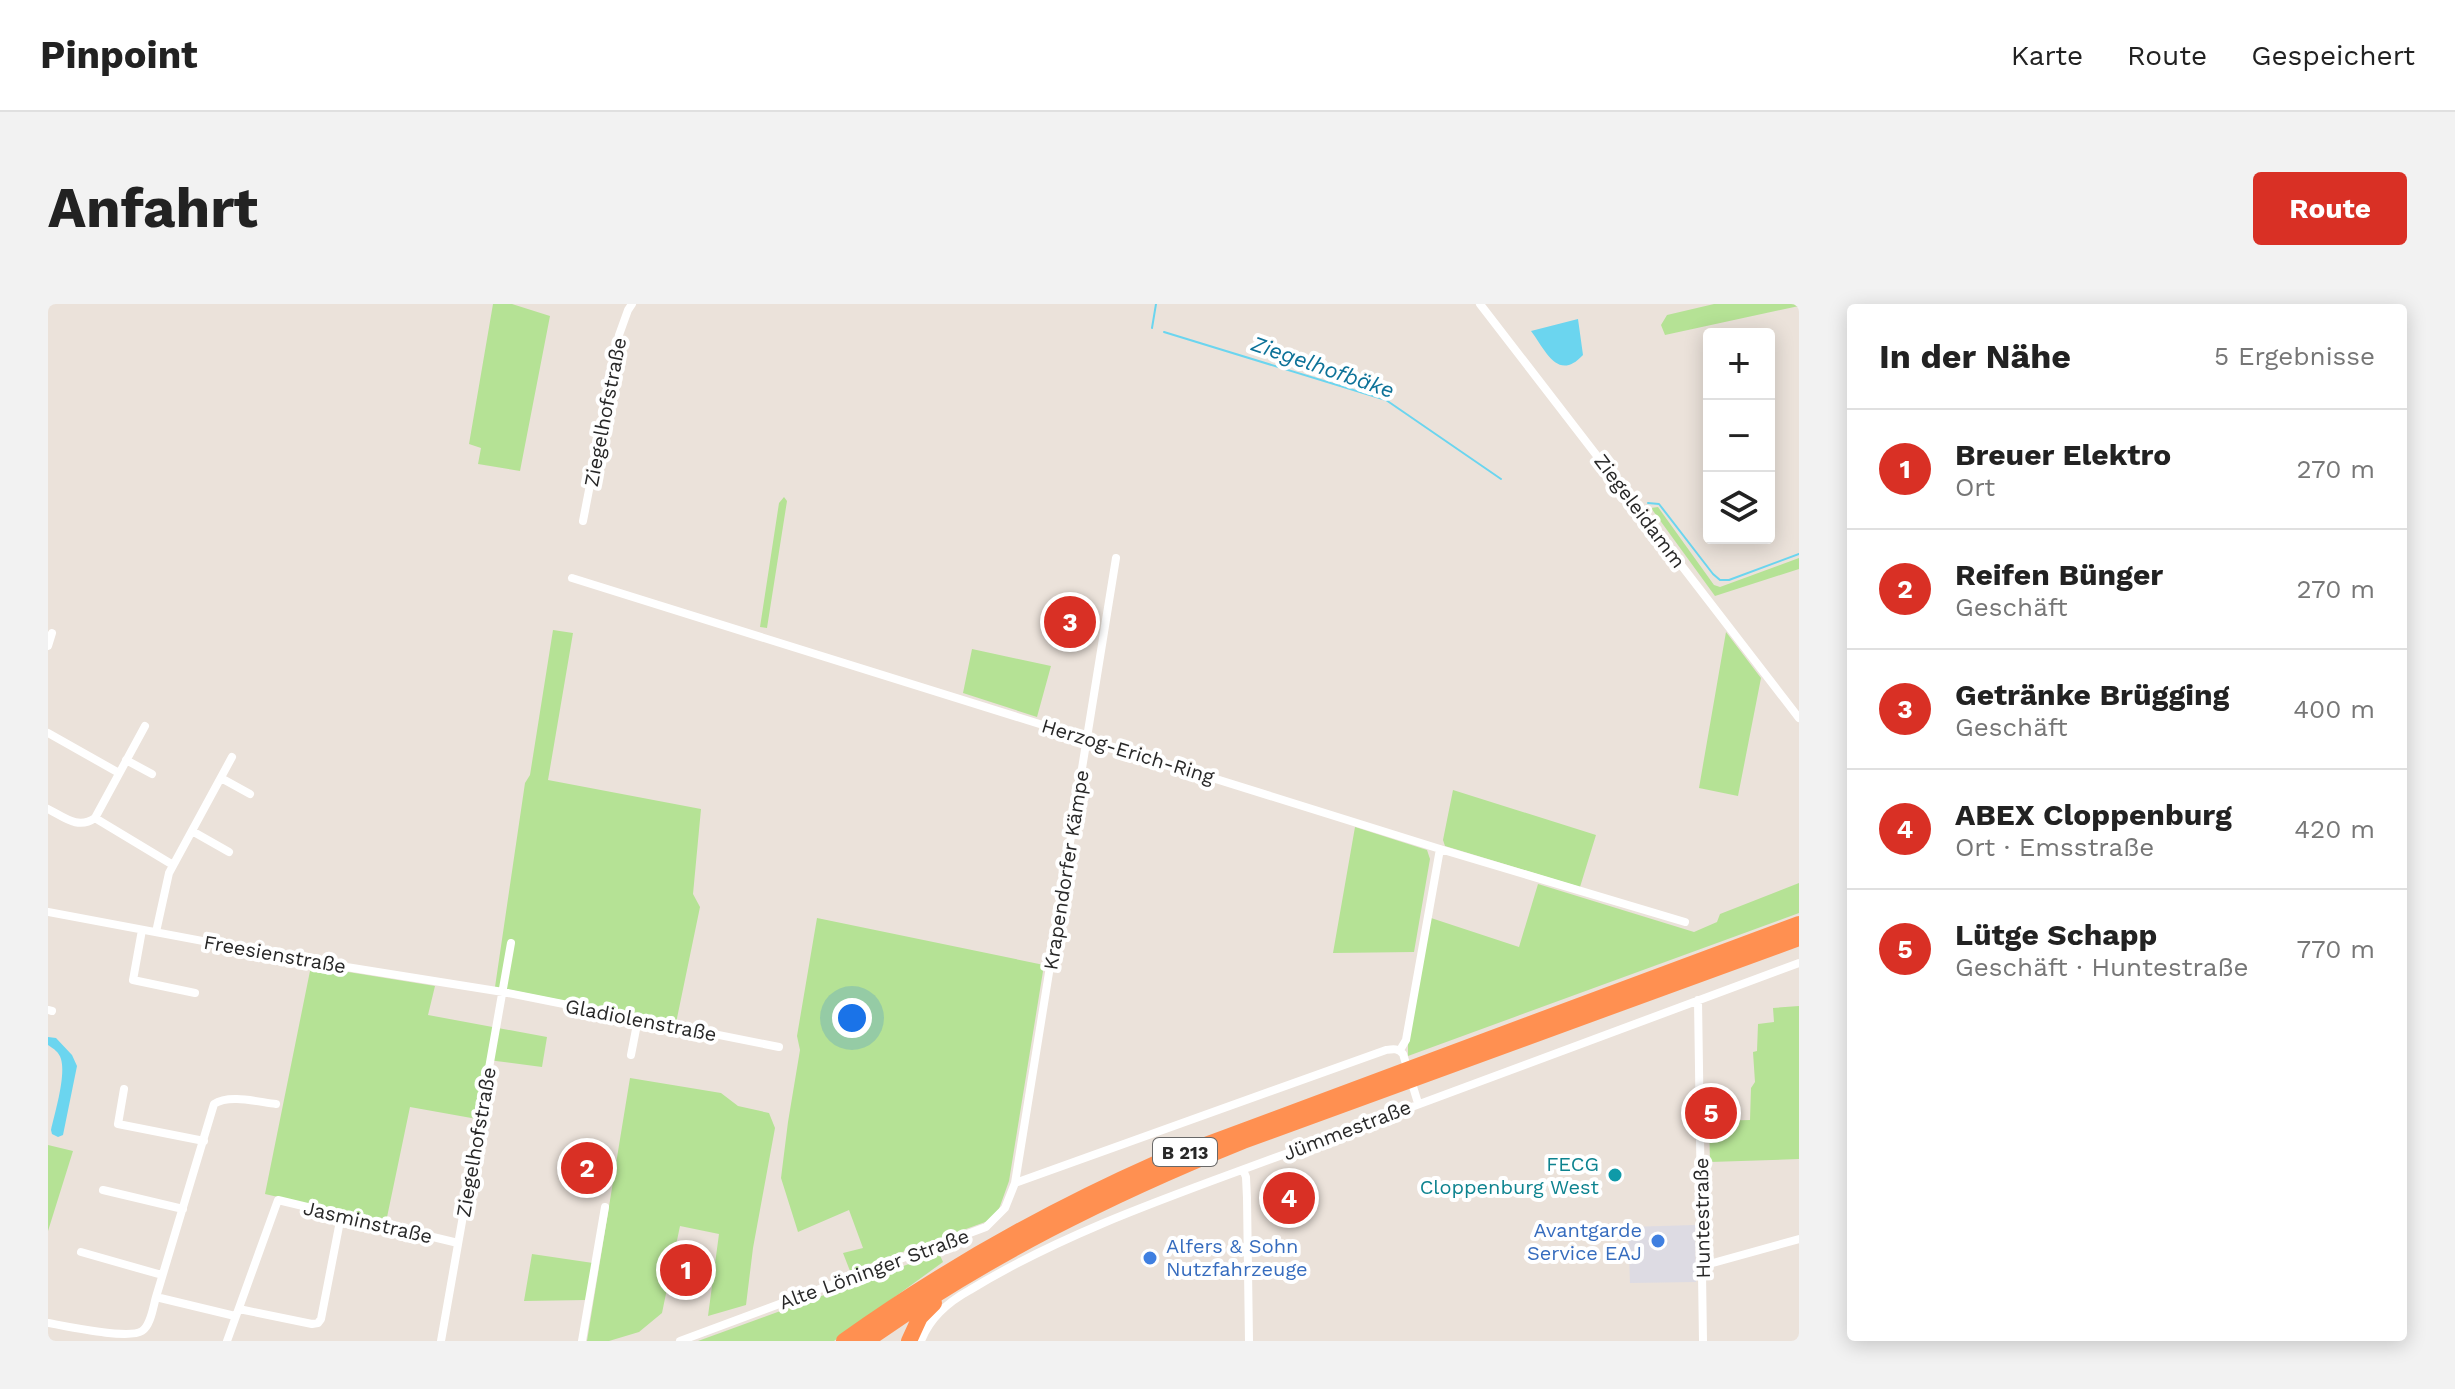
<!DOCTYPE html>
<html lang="de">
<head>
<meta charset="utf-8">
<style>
	:root { --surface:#fff; --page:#f2f2f2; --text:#222; --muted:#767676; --line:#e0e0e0; --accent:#d93025 }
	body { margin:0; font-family:"Work Sans",sans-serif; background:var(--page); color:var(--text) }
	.controls { position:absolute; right:24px; top:24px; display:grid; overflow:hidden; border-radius:8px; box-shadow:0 4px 20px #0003 }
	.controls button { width:72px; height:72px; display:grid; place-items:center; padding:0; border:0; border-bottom:2px solid var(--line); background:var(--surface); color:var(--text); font:40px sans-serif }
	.you { position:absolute; left:804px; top:714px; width:28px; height:28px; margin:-20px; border:6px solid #fff; border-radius:50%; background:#1a73e8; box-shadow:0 0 0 12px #1a73e833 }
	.badge { display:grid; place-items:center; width:52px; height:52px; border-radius:50%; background:var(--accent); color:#fff; font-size:26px; font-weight:700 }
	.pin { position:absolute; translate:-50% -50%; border:4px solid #fff; box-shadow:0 2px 8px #0006 }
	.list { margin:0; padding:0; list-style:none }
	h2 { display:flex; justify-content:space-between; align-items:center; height:104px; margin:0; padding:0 32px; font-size:34px }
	h2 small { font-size:26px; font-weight:400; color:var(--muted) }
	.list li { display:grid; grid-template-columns:52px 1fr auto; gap:24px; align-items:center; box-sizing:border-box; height:120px; padding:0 32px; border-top:2px solid var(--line) }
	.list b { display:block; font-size:30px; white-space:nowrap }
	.list p { margin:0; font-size:26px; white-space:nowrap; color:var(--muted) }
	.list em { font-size:26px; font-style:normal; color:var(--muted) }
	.icon { flex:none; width:44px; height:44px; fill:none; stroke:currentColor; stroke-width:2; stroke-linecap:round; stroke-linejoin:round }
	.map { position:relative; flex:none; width:1751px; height:1037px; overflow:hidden; border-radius:8px }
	header { display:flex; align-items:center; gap:48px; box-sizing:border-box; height:112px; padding:0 40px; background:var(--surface); border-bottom:2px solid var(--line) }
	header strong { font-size:38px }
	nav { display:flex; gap:44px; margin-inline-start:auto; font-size:28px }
	.intro { display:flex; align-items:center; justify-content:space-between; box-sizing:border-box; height:192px; padding:0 48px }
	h1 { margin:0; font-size:56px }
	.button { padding:20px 36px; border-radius:8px; background:var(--accent); color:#fff; font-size:28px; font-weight:700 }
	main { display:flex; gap:48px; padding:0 48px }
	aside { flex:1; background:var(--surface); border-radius:8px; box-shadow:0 4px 20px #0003 }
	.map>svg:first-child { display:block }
</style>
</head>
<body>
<header>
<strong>Pinpoint</strong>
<nav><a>Karte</a><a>Route</a><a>Gespeichert</a></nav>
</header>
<div class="intro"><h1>Anfahrt</h1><a class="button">Route</a></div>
<main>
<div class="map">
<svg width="1751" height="1037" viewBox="0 0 1751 1037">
	<rect width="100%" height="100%" fill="#ebe2da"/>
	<!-- industrial -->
	<path fill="#dddbe3" d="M 1647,921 L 1648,978 L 1582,979 L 1580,923 Z"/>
	<!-- green -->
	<path fill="#b5e295" d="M 445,0 L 464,0 L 502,12 L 472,167 L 430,160 L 433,144 L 421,140 Z
		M 1666,0 L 1751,0 L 1751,2 L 1617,31 L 1613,21 L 1619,11 Z
		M 736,193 L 739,197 L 719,324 L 712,323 L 731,199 Z
		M 1610,203 L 1666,281 L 1672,283 L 1751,254 L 1751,265 L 1667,292 L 1603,204 Z
		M 505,326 L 525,329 L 500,476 L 653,505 L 645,590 L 652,603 L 628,719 L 447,683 L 477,479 L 482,471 Z
		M 1678,328 L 1713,374 L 1690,492 L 1651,484 Z
		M 924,345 L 1003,362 L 989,413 L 915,389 Z
		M 1405,486 L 1548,531 L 1532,583 L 1397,542 L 1395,536 Z
		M 1307,523 L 1379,546 L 1382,555 L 1366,648 L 1285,649 Z
		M 1751,579 L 1751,609 L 1360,752 L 1360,738 L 1383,614 L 1471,643 L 1490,580 L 1646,628 L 1669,618 L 1672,610 Z
		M 769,614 L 996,661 L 961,877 L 951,905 L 940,917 L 802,967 L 795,949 L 815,944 L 801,906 L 750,928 L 733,874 L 740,818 L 752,746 L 749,732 Z
		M 263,662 L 387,682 L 380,711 L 499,733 L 494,763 L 440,756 L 429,815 L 362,803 L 338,918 L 217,890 Z
		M 1751,702 L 1751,855 L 1662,858 L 1661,817 L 1702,816 L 1703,784 L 1707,778 L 1705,748 L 1709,747 L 1710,720 L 1726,718 L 1725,704 Z
		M 582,774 L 673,789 L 690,802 L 721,809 L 727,824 L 705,944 L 698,1001 L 660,1012 L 671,930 L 632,922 L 614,1009 L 591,1028 L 561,1037 L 539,1037 Z
		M 0,841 L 25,847 L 0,927 Z
		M 891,949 L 895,958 L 786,1037 L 650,1037 Z
		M 484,950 L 545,959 L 538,996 L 476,997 Z"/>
	<!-- water -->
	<path fill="#6bd5ef" d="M 1530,15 L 1535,51 C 1510,78 1498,47 1483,27 Z
		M 0,733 L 8,734 L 24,751 L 29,762 L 15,831 L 10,833 L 4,830 L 3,826 C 7,808 18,772 13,755 C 11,748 6,745 0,741 Z"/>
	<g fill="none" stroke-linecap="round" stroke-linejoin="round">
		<!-- stream -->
		<path stroke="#6bd5ef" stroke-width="2" d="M 1104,24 L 1108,0
			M 1116,28 L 1338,96 L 1453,175
			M 1600,199 L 1611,200 L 1665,270 L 1672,276 L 1681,276 L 1751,250"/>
		<!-- street -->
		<path stroke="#fff" stroke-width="8" d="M 1432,0 L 1751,414
			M 535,217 L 571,31 L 580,6 L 584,0
			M 524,274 L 1392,545 L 1637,618
			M 0,342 L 4,329
			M 0,429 L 71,469
			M 78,456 L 104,470
			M 173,474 L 202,490
			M 0,505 C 16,513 30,526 47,514 L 97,422
			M 47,514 L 125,561
			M 144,527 L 181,548
			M 0,608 L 267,658 L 455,688 L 731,743
			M 94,626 L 85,676 L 147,689
			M 108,628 L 121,569 L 184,453
			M 1650,696 L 1655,1037
			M 0,706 L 4,707
			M 1352,746 L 1358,736 L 1392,545
			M 583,751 L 590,715
			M 76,785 L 70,820 L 156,837
			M 1195,866 L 1198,873 L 1199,894 L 1201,1037
			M 967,879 L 1068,254
			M 55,886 L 135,905
			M 33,948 L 114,971
			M 1654,962 L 1751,935
			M 108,993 L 166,800 C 181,790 210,798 228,800
			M 191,1005 L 264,1020 L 270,1019 L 273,1015 L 293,912
			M 0,1019 C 18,1022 80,1036 94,1027 C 103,1021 105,1003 108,993 L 187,1012
			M 179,1037 L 230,896 L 410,939
			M 393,1037 L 463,639
			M 534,1037 L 557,903
			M 632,1037 L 938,923 L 957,904 L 967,879 L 1338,746 C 1345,745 1350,744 1355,750 L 1370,799
			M 873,1037 C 882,1013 900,998 922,986 C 1022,925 1136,888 1245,847 C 1413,783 1582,721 1751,659"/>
		<!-- highway -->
		<path stroke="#ff9051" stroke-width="16" d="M 796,1037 C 897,965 996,909 1109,859 L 1751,620
			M 818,1037 C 937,953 1061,891 1195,837 L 1751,634
			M 861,1037 L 872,1013 L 886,999"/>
	</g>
	<!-- markers -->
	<circle fill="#0f9aa8" stroke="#fff" stroke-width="3" cx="1567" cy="871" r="8"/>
	<g fill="#3f7fe0" stroke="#fff" stroke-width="3">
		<circle cx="1610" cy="937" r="8"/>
		<circle cx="1102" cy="954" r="8"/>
	</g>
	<g text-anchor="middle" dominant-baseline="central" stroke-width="8" stroke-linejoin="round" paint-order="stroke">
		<!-- shield labels -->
		<rect fill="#fff" stroke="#686868" stroke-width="2" x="1105" y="834" width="64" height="28" rx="6"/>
		<g font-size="18" font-weight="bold" fill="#282828">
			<text x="1137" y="848">B 213</text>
		</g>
		<!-- street labels -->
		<g font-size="20" fill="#282828" stroke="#fff">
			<text transform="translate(557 108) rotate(-79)">Ziegelhofstraße</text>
			<text transform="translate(1592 207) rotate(53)">Ziegeleidamm</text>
			<text transform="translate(1080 447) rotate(17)">Herzog-Erich-Ring</text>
			<text transform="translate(1018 566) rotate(-81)">Krapendorfer Kämpe</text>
			<text transform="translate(227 650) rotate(10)">Freesienstraße</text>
			<text transform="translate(593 716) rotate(11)">Gladiolenstraße</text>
			<text transform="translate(1299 826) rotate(-21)">Jümmestraße</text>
			<text transform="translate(428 838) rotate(-80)">Ziegelhofstraße</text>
			<text transform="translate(1654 914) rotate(-91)">Huntestraße</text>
			<text transform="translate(320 918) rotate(13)">Jasminstraße</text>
			<text transform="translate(826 965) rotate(-20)">Alte Löninger Straße</text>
		</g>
		<!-- culture labels -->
		<g font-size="20" fill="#0d838f" stroke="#fff" text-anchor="end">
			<text x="1551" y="860">FECG<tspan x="1551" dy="23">Cloppenburg West</tspan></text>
		</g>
		<!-- shop labels -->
		<g font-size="20" fill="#366cbe" stroke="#fff" text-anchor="end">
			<text x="1594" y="926">Avantgarde<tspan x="1594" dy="23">Service EAJ</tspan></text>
			<text x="1118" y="942" text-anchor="start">Alfers &amp; Sohn<tspan x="1118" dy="23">Nutzfahrzeuge</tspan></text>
		</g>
		<!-- water labels -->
		<g font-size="22" font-style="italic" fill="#0d7298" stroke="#fff">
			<text transform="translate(1275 63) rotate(19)">Ziegelhofbäke</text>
		</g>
	</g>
</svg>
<div class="controls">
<button>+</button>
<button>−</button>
<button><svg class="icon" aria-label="layers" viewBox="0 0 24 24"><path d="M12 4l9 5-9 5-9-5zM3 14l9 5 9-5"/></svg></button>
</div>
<div class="you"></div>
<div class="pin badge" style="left:638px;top:966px">1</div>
<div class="pin badge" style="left:539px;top:864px">2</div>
<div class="pin badge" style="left:1022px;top:318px">3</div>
<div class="pin badge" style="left:1241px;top:894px">4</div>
<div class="pin badge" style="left:1663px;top:809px">5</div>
</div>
<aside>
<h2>In der Nähe<small>5 Ergebnisse</small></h2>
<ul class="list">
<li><span class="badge">1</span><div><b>Breuer Elektro</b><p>Ort</p></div><em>270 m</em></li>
<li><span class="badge">2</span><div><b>Reifen Bünger</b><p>Geschäft</p></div><em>270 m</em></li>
<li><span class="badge">3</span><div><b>Getränke Brügging</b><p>Geschäft</p></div><em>400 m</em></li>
<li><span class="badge">4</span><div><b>ABEX Cloppenburg</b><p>Ort · Emsstraße</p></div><em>420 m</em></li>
<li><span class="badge">5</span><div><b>Lütge Schapp</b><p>Geschäft · Huntestraße</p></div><em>770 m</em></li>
</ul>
</aside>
</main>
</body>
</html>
